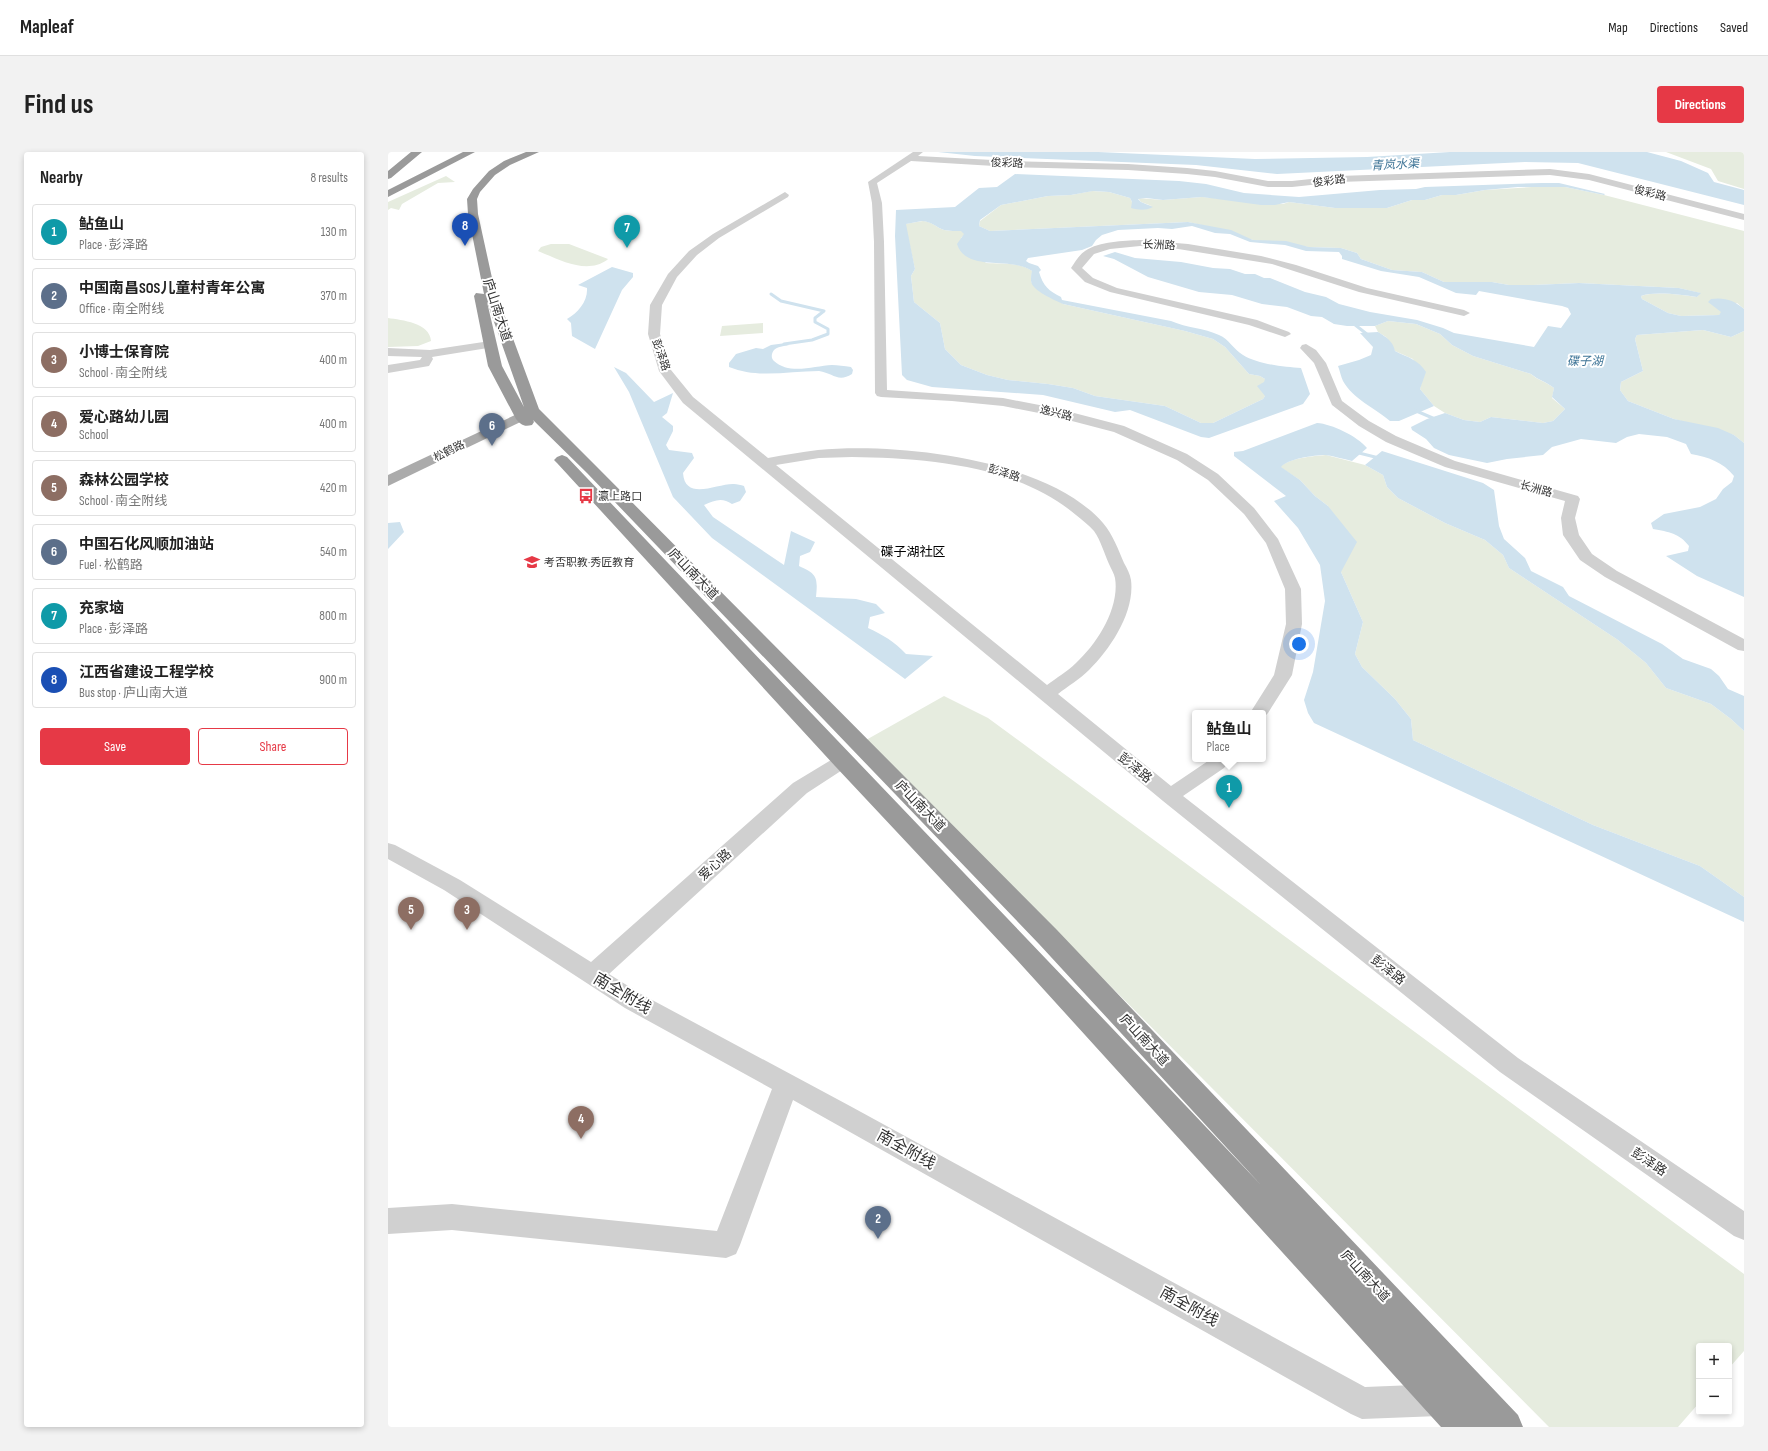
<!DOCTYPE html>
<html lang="en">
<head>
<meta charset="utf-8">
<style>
	:root { --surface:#fff; --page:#f2f2f2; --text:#222; --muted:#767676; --line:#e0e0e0; --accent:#e63946 }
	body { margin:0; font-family:"Sofia Sans Condensed","Noto Sans SC",sans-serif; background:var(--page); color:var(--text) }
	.controls { position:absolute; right:12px; bottom:12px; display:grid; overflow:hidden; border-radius:4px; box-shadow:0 2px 6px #0003 }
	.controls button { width:36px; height:36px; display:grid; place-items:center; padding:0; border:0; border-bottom:1px solid var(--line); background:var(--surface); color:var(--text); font:20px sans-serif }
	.you { position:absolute; left:911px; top:492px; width:14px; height:14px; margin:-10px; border:3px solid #fff; border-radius:50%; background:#1a73e8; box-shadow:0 0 0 6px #1a73e833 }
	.badge { display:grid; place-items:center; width:26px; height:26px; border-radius:50%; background:var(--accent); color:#fff; font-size:13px; font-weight:700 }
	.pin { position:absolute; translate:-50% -33px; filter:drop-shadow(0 1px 2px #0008) }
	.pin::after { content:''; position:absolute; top:21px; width:14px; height:12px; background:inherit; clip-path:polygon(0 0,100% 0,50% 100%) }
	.popup { position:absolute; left:804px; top:558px; width:74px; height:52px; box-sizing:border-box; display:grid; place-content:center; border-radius:4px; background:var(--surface); filter:drop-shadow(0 1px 3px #0005); font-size:13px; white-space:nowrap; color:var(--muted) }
	.popup b { font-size:15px; color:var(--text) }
	.popup::after { content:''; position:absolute; left:50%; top:100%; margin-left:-8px; border:8px solid transparent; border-top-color:var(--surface) }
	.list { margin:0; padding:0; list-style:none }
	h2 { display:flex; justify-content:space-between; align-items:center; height:52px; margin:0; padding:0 16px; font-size:17px }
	h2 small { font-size:13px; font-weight:400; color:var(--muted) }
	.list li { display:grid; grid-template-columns:26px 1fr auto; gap:12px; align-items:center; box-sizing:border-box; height:56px; margin:0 8px 8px; padding:0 8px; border:1px solid var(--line); border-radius:4px }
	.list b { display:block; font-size:15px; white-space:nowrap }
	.list p { margin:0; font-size:13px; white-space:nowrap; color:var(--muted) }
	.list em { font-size:13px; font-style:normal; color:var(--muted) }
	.actions { display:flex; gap:8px; padding:12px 16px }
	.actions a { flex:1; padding:9px 0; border:1px solid var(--accent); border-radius:4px; text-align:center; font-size:14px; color:var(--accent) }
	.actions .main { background:var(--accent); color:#fff }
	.map { position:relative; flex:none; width:1356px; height:1275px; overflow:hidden; border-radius:4px }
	header { display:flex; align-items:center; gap:24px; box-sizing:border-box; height:56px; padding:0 20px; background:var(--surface); border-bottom:1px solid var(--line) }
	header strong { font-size:19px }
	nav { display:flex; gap:22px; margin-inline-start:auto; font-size:14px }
	.intro { display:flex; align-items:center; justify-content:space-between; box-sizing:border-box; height:96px; padding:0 24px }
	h1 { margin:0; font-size:28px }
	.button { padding:10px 18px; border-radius:4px; background:var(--accent); color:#fff; font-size:14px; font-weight:700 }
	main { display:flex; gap:24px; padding:0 24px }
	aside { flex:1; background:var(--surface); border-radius:4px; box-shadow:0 2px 6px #0003 }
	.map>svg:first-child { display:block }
</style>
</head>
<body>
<header>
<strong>Mapleaf</strong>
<nav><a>Map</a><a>Directions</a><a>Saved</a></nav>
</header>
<div class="intro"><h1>Find us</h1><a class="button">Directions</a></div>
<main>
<aside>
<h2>Nearby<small>8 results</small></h2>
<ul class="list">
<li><span class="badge" style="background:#0f9aa8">1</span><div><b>鲇鱼山</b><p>Place · 彭泽路</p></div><em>130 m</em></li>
<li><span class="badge" style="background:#5c6f8a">2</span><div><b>中国南昌SOS儿童村青年公寓</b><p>Office · 南全附线</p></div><em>370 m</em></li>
<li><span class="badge" style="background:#8d6e63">3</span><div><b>小博士保育院</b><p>School · 南全附线</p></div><em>400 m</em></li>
<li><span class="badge" style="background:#8d6e63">4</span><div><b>爱心路幼儿园</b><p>School</p></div><em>400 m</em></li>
<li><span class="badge" style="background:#8d6e63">5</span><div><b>森林公园学校</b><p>School · 南全附线</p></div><em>420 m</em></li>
<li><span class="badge" style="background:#5c6f8a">6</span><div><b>中国石化风顺加油站</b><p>Fuel · 松鹤路</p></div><em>540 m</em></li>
<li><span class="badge" style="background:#0f9aa8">7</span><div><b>充家垴</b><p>Place · 彭泽路</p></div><em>800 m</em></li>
<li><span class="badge" style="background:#1a4fb4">8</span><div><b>江西省建设工程学校</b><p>Bus stop · 庐山南大道</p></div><em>900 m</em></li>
</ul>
<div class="actions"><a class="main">Save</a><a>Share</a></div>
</aside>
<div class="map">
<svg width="1356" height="1275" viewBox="0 0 1356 1275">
	<rect width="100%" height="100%" fill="#fff"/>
	<!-- green -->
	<path fill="#e6ecdf" d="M 1278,0 L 1356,0 L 1356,37 L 1330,29 L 1323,17 Z
		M 58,24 L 67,30 L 50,31 L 14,52 L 11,58 L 3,56 L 0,58 L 0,50 Z
		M 1160,34 L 1177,35 L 1216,43 L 1356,79 L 1356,157 L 1349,151 L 1334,160 L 1331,163 L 1293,164 L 1280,161 L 1254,147 L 1253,144 C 1269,139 1292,143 1309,145 L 1312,141 L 1291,136 L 1191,131 L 1145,133 L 1121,133 L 1104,130 L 1056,130 L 1034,120 L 1004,118 L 973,107 L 969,101 L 953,96 L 921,95 L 865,88 L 827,76 L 800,70 L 602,79 L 591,74 L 592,69 L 613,53 L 660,44 L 683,43 L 704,39 L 721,40 L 742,46 L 744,50 L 764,54 L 753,50 L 750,46 L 775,48 L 814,45 L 895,52 L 901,50 L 947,56 L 999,56 L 1024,48 L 1037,48 L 1054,43 L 1068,43 L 1097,38 Z
		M 535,69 C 545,70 547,75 556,78 C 561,79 568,79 573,78 L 577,82 L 573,86 L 598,111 C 612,112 632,110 644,119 L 643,130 L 675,152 L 797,179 L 825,187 L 837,195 L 861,222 L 872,224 L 877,227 L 877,244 L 875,247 L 825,271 L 813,271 L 777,254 L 707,244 L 685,236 L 660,232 L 620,228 L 599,223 L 573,213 L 557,197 L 552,171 L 526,150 L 523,124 L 527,117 L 517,72 Z
		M 163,92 L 181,92 L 220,107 L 219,108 C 198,123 170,107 150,99 L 153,95 Z
		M 0,166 C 14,168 42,171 43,189 L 30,194 L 0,195 Z
		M 1000,169 L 1028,172 L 1052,182 L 1064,193 L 1085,204 L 1143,222 C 1149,228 1159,230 1166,236 L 1164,246 L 1177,257 L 1165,269 L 1155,271 L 1103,265 L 1092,270 L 1076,268 L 1057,261 L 1046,254 L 1032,237 L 1034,229 L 1025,207 L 1007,199 L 998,185 L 990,180 L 987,174 Z
		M 375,171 L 375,181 L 332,184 L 334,174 Z
		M 1315,178 L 1343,185 L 1356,179 L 1356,291 L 1346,283 L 1286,267 L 1240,249 L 1232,238 L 1233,230 L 1255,219 L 1247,187 L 1249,183 Z
		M 938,303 L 977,313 L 995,323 L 999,335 L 1010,346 L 1057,371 L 1097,388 L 1115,403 L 1121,416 L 1230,488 L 1258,511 L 1278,536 L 1323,552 L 1343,567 L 1356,579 L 1356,745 L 1312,714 L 1205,673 L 1025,588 L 1023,567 L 1007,547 L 974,515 L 967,502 L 975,470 L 953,420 L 940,354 L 927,344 L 912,328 L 892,315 C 901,306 926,304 938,303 Z
		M 556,544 L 600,566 L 1356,1122 L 1356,1199 L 1341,1216 L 1341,1194 L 1311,1194 L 1311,1251 L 1290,1275 L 1161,1275 L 478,588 Z"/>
	<!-- water -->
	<path fill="#cfe2ee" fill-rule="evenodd" d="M 550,0 L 710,0 L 867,7 L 979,5 L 1062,0 L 1259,0 L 1293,9 L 1320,21 L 1326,30 L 1356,38 L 1356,53 L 1190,11 L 1137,10 L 889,22 L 808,13 L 587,4 Z
		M 627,22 L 791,29 L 818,32 L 856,41 L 911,45 L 992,38 L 1028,37 L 1037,35 L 1154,31 L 1171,31 L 1217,42 L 1216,43 L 1177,35 L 1130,35 L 1097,38 L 1068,43 L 1054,43 L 1037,48 L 1024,48 L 999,56 L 947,56 L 901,50 L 887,53 L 873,53 L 814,45 L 775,48 L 758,46 L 750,47 L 753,50 L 765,55 C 757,59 751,58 743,56 L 744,50 L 742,46 L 721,40 L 705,39 L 683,43 L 660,44 L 613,53 L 592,68 L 591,74 L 602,79 L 800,70 L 843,78 L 865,88 L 898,89 L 921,95 L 953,96 L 969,101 L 973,107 L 1004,118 L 1034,120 L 1056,130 L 1104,130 L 1121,133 L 1145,133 L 1191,131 L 1291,136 L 1313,141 L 1309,145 C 1294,143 1267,139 1253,144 L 1254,147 L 1280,161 L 1293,164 L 1331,163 L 1333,160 L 1320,150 L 1323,147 C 1336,145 1346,148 1356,157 L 1356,179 L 1343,185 L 1315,178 L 1249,183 L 1247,187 L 1255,219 L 1233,230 L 1232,238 L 1240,249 L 1286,267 L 1330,276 L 1346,283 L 1356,291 L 1356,445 L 1309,424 L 1278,404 L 1300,399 L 1301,394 C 1291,381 1281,380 1265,377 L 1263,371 L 1276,362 L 1312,355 L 1328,347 L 1335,337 L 1344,330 L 1346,324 C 1335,310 1320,305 1303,302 L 1298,292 L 1279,285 L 1251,282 L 1239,285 L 1228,291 L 1193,287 L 1164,295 L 1155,303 L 1119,307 L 1099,311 L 1061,303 L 1046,296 L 1038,287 L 1024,278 L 1023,275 L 1039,267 L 1057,261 L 1076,268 L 1092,270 L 1103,265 L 1155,271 L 1165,269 L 1177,257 L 1164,245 L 1166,236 C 1159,230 1150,228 1143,222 L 1085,204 L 1064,193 L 1052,182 L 1028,172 L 1000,169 L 987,174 L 959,174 L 946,172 L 934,165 L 923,164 L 899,155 L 874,152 L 844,143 L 811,140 L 760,125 L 726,107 L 715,104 L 727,100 L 747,106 L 793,110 L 825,116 L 842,117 L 857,122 L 867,122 L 876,126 L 882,126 L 917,140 L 938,145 L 951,152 L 982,160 L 1029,168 L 1055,176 L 1066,181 L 1146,195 L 1160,174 L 1173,176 L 1183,162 L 1180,156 L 1174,154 L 1091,139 L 1088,143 L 1068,141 L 1031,125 L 993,119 L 954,107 L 954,104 L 951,100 L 918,99 L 897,93 L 862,90 L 842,82 L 827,81 L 804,74 L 784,77 L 770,76 L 730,78 L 714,83 L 708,88 L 704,94 L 694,98 L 640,106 L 638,109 L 641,111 L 650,114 L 653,118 L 651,120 C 655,134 661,139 673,145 L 674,148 L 783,169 C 799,176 816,176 831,183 C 841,187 846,198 855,203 C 869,212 896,215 913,216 L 922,242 L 915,252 L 821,286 L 813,285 L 742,258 L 727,260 L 655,243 L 544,235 L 519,228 L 514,223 L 507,84 L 508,58 L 567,55 L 591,36 L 609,35 ZM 534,69 C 545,70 547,75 556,78 C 561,79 568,79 573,79 L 576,82 L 569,92 C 578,121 625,104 644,119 C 643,122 643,126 643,129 C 644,139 667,148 675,152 L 797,179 L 825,187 L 837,195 L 861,222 L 872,224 L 877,227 L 876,230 L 869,234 L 877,244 L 875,247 L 825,271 L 813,271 L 777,254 L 707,244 L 685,236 L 660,232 L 620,228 L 599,223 L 573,213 L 557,197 L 552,171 L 526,150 L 523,124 L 527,117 L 518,72 Z
		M 224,115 L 245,121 L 245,125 L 234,138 L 207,197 L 184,184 L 183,171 L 179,167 C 190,161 200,149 199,136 L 190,133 Z
		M 990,180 C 998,185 1005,189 1007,199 C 1019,205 1031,208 1038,220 L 1032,237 L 1046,254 L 1011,269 L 1002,269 C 988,257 964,246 955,229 C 953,225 952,219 950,214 L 971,208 L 983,203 L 985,195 L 972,181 Z
		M 398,191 L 401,193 C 396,194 389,195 386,198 C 383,202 383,206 386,209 C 401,223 426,214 444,213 C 450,213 456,214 463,215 L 465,218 L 464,222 C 450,231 445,221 431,219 C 400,219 371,227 341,215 L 341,211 L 348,202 L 368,196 L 375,197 L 383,193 Z
		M 226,215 L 238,221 L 266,250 L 285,241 L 279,261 L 274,265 L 285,274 L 285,279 L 278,293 L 281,298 L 304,301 L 306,306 L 295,321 C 297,350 330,331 346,332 C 349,332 353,333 356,334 L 358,340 L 352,349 L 344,352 C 334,345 327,348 316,353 L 325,365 L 396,413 L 403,379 L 427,390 L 422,400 L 412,404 L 411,414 C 429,422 430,425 428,445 L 468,447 L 488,452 L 497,461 L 482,465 L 480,476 C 495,483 506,489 518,502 L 545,504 L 517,527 L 324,386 L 285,345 L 241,240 Z
		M 929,271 C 944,272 969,284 979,296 L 964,309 C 955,307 946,304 937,303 C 926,303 899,307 893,315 L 912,328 L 927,344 L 940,354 L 969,390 L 953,420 L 975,470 L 967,502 L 974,515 L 1007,547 L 1023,567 L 1025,588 L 1205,673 L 1312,714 L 1356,745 L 1356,770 L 926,571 L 920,561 L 916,548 L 925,520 L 937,449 L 932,413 L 910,376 L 886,349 L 898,344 L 846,304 L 846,300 L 855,299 Z
		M 994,299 L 1095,331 L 1106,338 L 1111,374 L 1116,387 L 1137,406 L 1143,419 L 1175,435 L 1181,444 L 1274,492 L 1295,507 L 1323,517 L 1331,524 L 1340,537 L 1356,544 L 1356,579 L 1343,567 L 1323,552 L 1278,536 L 1258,511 L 1230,488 L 1121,416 L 1115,403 L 1097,388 L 1057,371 L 1010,346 L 999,335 L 995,323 L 977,313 Z
		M 12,370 L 16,380 L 0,397 L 0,371 Z"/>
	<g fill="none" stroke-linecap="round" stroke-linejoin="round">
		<!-- stream -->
		<path stroke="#cfe2ee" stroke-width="3" d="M 383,142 L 393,149 L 436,159 L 427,166 L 427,170 L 440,177 L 440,182 L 424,188 L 396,192
			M 966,172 L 980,183
			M 1026,258 L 1047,267
			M 967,300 L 991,306"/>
		<!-- minor -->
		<path fill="#d0d0d0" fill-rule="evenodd" d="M 525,0 L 535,0 L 530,4 L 623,9 L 740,12 L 799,16 L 827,19 L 880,29 L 904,29 L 951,24 L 1162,17 L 1201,22 L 1356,62 L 1356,68 L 1201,28 L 1162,23 L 951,30 L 904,35 L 880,35 L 827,25 L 799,22 L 740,18 L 623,15 L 523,9 L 489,31 L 494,51 L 496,90 L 499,238 L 615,246 L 667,256 L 736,274 L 799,302 L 830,322 L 866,356 L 890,387 L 913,437 L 914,472 L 904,523 L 880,561 L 875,566 L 875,561 L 862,561 L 886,523 L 898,472 L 897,437 L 878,391 L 856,362 L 820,328 L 789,308 L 726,280 L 661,263 L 615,254 L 564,249 L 493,245 L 489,244 L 487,241 L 486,90 L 484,51 L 480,30 Z
			M 397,40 L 401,43 L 400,45 L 331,86 L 309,103 L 289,125 L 274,153 L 272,182 L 283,218 L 305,245 L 380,306 C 396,303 413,300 430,298 C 510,290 660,307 715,371 C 725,383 730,397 736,411 C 739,416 742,422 743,428 C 747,460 723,496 701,518 C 692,527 680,534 670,542 L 783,634 L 823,607 L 843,607 L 836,616 L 795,644 L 1130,906 L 1356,1059 L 1356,1088 L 1346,1084 L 1112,920 L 775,649 L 295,251 L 271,219 L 260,182 L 262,153 L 280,122 L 301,99 L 325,82 ZM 464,305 C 538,306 629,313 688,363 C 694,368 701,373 706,379 C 713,389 716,401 721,412 C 723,417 726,421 727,426 C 732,456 709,492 688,511 C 679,520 668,526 659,533 L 388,313 L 431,306 Z
			M 752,88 L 800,92 L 873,104 L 908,113 L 979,136 L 1076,158 L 1082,161 L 1076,164 L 971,140 L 884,112 L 784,96 L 752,94 L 722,97 L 706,102 L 694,116 L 705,126 L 729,136 L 869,168 L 901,180 L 903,182 L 897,185 L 861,173 L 722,140 L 697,130 L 683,116 C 687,110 691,103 697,99 C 712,89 735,89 752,88 Z
			M 102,189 L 106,191 L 108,193 L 106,195 L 44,205 L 45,207 L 41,214 L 0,221 L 0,213 L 32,208 L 34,205 L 0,204 L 0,196 L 42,198 Z
			M 918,192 L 928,198 L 938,211 L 954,249 L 981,269 L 1008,284 L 1067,309 L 1190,344 L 1192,347 L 1187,366 L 1191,383 L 1204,402 L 1229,419 L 1356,487 L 1356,499 L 1350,498 L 1217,425 L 1192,408 L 1175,383 L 1173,366 L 1177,349 L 1057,315 L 998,290 L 971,274 L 944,253 L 926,211 L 912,196 L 914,193 Z
			M 455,603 L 462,605 L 465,609 L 462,613 L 419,641 L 221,822 L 253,842 L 462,954 L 977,1235 L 1051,1232 L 1062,1237 L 1067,1248 L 1062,1259 L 1051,1264 L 974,1267 L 963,1262 L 405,948 L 352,1093 L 348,1102 L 338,1106 L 64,1078 L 0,1082 L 0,1056 L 64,1052 L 329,1079 L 384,937 L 237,856 L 56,738 L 0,707 L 0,691 L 7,693 L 72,728 L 203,810 L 405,631 L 448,605 Z"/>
		<!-- major -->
		<path fill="#ababab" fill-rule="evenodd" d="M 144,255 L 149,256 L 151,259 L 149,262 L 0,334 L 0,323 Z"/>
		<!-- highway -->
		<path fill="#9a9a9a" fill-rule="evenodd" d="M 23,0 L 34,0 L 3,26 L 0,27 L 0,19 Z
			M 75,0 L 87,0 L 0,45 L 0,38 Z
			M 138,0 L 151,0 L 122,13 L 107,23 L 92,40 L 89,47 L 90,62 L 106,135 L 151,257 L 209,315 L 669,778 L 1130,1263 L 1135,1275 L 1053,1275 L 628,807 L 447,614 L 169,311 L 166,308 L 169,305 L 174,303 L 179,305 C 410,548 643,790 873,1033 L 651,792 L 199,321 L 145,268 L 146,270 L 144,273 C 136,275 133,273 128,267 L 100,214 L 86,144 L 88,141 L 96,142 L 80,62 L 79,47 L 85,37 L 101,19 L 116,9 ZM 99,150 L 136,255 L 114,214 Z"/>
	</g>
	<!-- icons -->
	<defs>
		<symbol id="bus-bare" viewBox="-9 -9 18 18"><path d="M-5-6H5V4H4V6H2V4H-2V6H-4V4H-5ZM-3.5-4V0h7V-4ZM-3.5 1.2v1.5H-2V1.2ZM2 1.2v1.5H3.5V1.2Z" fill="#e63946" stroke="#fff" stroke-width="2.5" paint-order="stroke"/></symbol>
		<symbol id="university-bare" viewBox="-9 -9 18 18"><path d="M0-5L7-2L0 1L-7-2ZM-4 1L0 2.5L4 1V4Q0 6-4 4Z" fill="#e63946" stroke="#fff" stroke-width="2.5" paint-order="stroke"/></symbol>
	</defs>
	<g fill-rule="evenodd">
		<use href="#bus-bare" x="187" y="333" width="22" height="22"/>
		<use href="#university-bare" x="133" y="399" width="22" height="22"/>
	</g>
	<g text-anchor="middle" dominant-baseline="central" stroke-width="4" stroke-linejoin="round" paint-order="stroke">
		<!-- far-street labels -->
		<g font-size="11" fill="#333" stroke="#fff">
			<text transform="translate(619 11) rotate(2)">俊彩路</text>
			<text transform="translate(941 29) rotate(-7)">俊彩路</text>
			<text transform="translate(1262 41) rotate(14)">俊彩路</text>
			<text transform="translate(771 93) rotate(3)">长洲路</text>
			<text transform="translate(273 203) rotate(71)">彭泽路</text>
			<text transform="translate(668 261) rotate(14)">逸兴路</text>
			<text transform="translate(61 299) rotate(-26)">松鹤路</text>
			<text transform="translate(616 321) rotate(17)">彭泽路</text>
			<text transform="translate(1148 337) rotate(15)">长洲路</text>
		</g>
		<!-- far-poi labels -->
		<g font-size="11" fill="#333" stroke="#fff" text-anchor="start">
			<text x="210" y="344">瀛上路口</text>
			<text x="156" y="410">考否职教·秀匠教育</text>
		</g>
		<!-- far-water labels -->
		<g font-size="12" font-style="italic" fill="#3f7597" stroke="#fff">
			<text transform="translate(1007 13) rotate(-3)">青岚水渠</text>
			<text x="1197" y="209">碟子湖</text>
		</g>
		<!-- street labels -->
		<g font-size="13" fill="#333" stroke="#fff">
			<text transform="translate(109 158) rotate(72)">庐山南大道</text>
			<text transform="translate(305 422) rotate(46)">庐山南大道</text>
			<text transform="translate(747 616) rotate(39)">彭泽路</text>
			<text transform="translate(532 654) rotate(46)">庐山南大道</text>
			<text transform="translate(327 713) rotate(-42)">爱心路</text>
			<text transform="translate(1000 818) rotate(38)">彭泽路</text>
			<text transform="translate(756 888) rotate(47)">庐山南大道</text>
			<text transform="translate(1261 1010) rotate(34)">彭泽路</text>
			<text transform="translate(977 1124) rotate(47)">庐山南大道</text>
		</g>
		<!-- far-quarter labels -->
		<g font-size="13" fill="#000" stroke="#fff">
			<text x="525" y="400">碟子湖社区</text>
		</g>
		<!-- near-street labels -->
		<g font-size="16" fill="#333" stroke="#fff">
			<text transform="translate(234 842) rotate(31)">南全附线</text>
			<text transform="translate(518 998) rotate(29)">南全附线</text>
			<text transform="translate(801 1155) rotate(29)">南全附线</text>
		</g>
	</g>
</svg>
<div class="controls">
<button>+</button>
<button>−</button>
</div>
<div class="you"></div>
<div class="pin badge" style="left:841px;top:656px;background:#0f9aa8">1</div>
<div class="popup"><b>鲇鱼山</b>Place</div>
<div class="pin badge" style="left:490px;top:1087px;background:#5c6f8a">2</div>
<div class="pin badge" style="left:79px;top:778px;background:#8d6e63">3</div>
<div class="pin badge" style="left:193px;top:987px;background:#8d6e63">4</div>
<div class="pin badge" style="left:23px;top:778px;background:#8d6e63">5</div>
<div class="pin badge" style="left:104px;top:294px;background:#5c6f8a">6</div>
<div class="pin badge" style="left:239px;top:96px;background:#0f9aa8">7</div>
<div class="pin badge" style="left:77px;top:94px;background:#1a4fb4">8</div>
</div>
</main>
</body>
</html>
